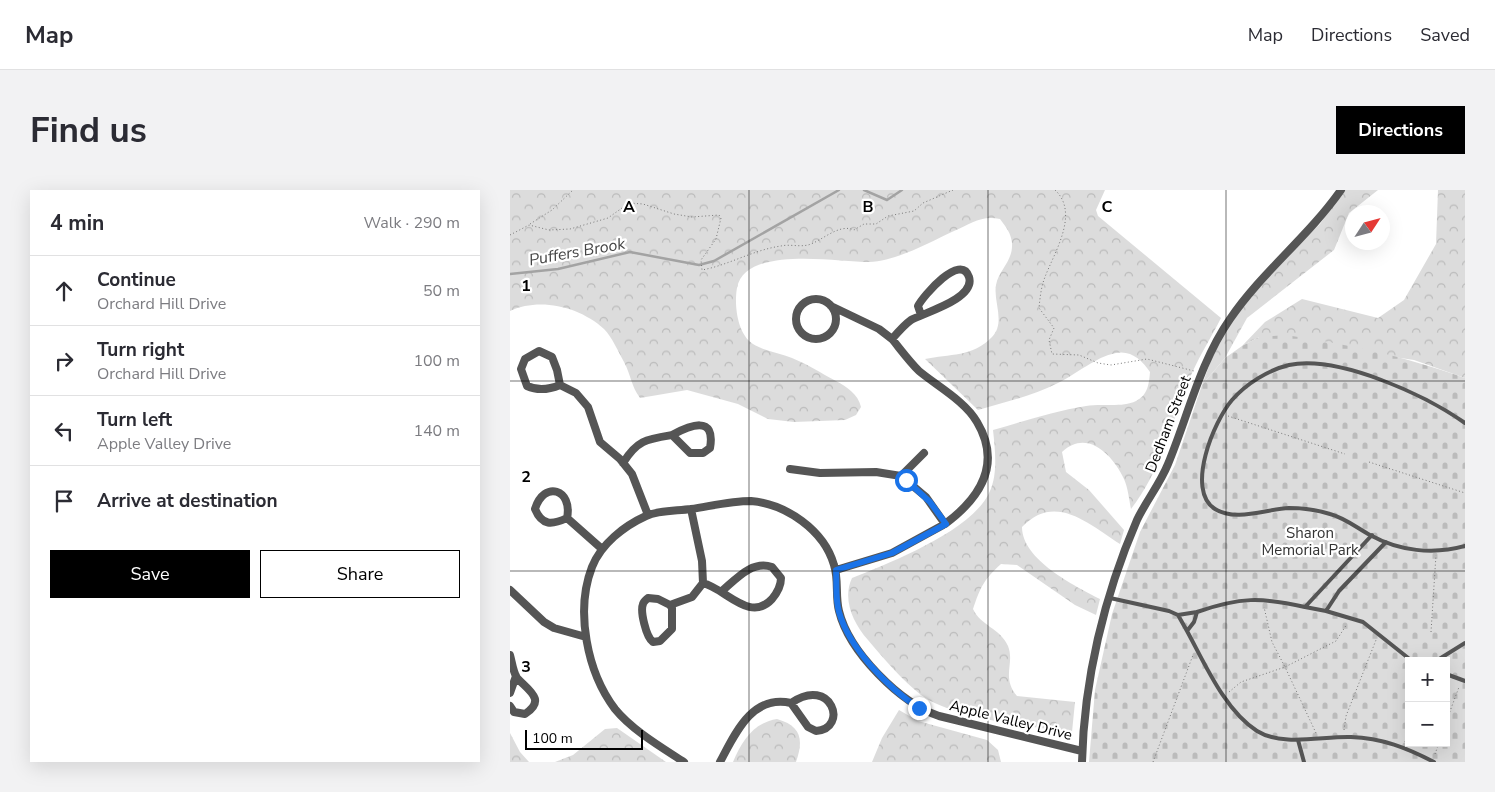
<!DOCTYPE html>
<html lang="en">
<head>
<meta charset="utf-8">
<style>
	:root { --surface:#fff; --page:#f2f2f3; --text:#2b2b33; --muted:#7c7c81; --line:#e1e1e2; --accent:#000 }
	body { margin:0; font-family:"Nunito Sans",sans-serif; background:var(--page); color:var(--text) }
	.controls { position:absolute; right:15px; bottom:15px; display:grid; overflow:hidden; border-radius:0px; box-shadow:0 5px 20px #0002 }
	.controls button { width:45px; height:45px; display:grid; place-items:center; padding:0; border:0; border-bottom:1px solid var(--line); background:var(--surface); color:var(--text); font:25px sans-serif }
	.compass { position:absolute; left:835px; top:15px; width:45px; height:45px; border-radius:50%; background:var(--surface); box-shadow:0 5px 20px #0002; rotate:54deg }
	.scale { position:absolute; left:15px; bottom:12px; width:118px; box-sizing:border-box; padding-left:5px; border:2px solid #000; border-top:0; font-size:14px; line-height:18px; white-space:nowrap; color:#000; -webkit-text-stroke:4px #fff; paint-order:stroke }
	.stop { position:absolute; width:15px; height:15px; margin:-11px; border:4px solid #1a73e8; border-radius:50%; background:#fff }
	.stop.end { background:#1a73e8; border-color:#fff; box-shadow:0 1px 5px #0008 }
	.list { margin:0; padding:0; list-style:none }
	h2 { display:flex; justify-content:space-between; align-items:center; height:65px; margin:0; padding:0 20px; font-size:21px }
	h2 small { font-size:16px; font-weight:400; color:var(--muted) }
	.list li { display:grid; grid-template-columns:32px 1fr auto; gap:15px; align-items:center; box-sizing:border-box; height:70px; padding:0 20px; border-top:1px solid var(--line) }
	.list b { display:block; font-size:19px; white-space:nowrap }
	.list p { margin:0; font-size:16px; white-space:nowrap; color:var(--muted) }
	.list em { font-size:16px; font-style:normal; color:var(--muted) }
	.actions { display:flex; gap:10px; padding:15px 20px }
	.actions a { flex:1; padding:11px 0; border:1px solid var(--accent); border-radius:0px; text-align:center; font-size:18px; color:var(--accent) }
	.actions .main { background:var(--accent); color:#fff }
	.icon { flex:none; width:28px; height:28px; fill:none; stroke:currentColor; stroke-width:2; stroke-linecap:round; stroke-linejoin:round }
	.map { position:relative; flex:none; width:955px; height:572px; overflow:hidden; border-radius:0px }
	header { display:flex; align-items:center; gap:30px; box-sizing:border-box; height:70px; padding:0 25px; background:var(--surface); border-bottom:1px solid var(--line) }
	header strong { font-size:24px }
	nav { display:flex; gap:28px; margin-inline-start:auto; font-size:18px }
	.intro { display:flex; align-items:center; justify-content:space-between; box-sizing:border-box; height:120px; padding:0 30px }
	h1 { margin:0; font-size:35px }
	.button { padding:12px 22px; border-radius:0px; background:var(--accent); color:#fff; font-size:18px; font-weight:700 }
	main { display:flex; gap:30px; padding:0 30px }
	aside { flex:1; background:var(--surface); border-radius:0px; box-shadow:0 5px 20px #0002 }
	.map>svg:first-child { display:block }
</style>
</head>
<body>
<header>
<strong>Map</strong>
<nav><a>Map</a><a>Directions</a><a>Saved</a></nav>
</header>
<div class="intro"><h1>Find us</h1><a class="button">Directions</a></div>
<main>
<aside>
<h2>4 min<small>Walk · 290 m</small></h2>
<ul class="list">
<li><svg class="icon" aria-label="ahead" viewBox="0 0 24 24"><path d="M12 20V5M6 11l6-6 6 6"/></svg><div><b>Continue</b><p>Orchard Hill Drive</p></div><em>50 m</em></li>
<li><svg class="icon" aria-label="right" viewBox="0 0 24 24"><path d="M7 20v-9h11M14 6l5 5-5 5"/></svg><div><b>Turn right</b><p>Orchard Hill Drive</p></div><em>100 m</em></li>
<li><svg class="icon" aria-label="left" viewBox="0 0 24 24"><path d="M17 20v-9H6M10 6l-5 5 5 5"/></svg><div><b>Turn left</b><p>Apple Valley Drive</p></div><em>140 m</em></li>
<li><svg class="icon" aria-label="arrive" viewBox="0 0 24 24"><path d="M6 21V4h12l-3 4 3 4H6"/></svg><div><b>Arrive at destination</b></div></li>
</ul>
<div class="actions"><a class="main">Save</a><a>Share</a></div>
</aside>
<div class="map">
<svg width="955" height="572" viewBox="0 0 955 572">
	<defs>
		<pattern id="forest-crowns" width="20" height="18" patternUnits="userSpaceOnUse" patternTransform="scale(1.25)"><rect width="20" height="18" fill="#dcdcdc"/><path d="M2 6a3 3 0 1 1 6 0M12 15a3 3 0 1 1 6 0" fill="none" stroke="#bbb"/></pattern>
		<pattern id="cemetery-stones" width="16" height="16" patternUnits="userSpaceOnUse" patternTransform="scale(1.25)"><rect width="16" height="16" fill="#dcdcdc"/><path d="M2 7V4a2 2 0 0 1 4 0v3zM10 15v-3a2 2 0 0 1 4 0v3z" fill="#bbb"/></pattern>
	</defs>
	<rect width="100%" height="100%" fill="#fff"/>
	<!-- forest -->
	<path fill="url(#forest-crowns)" d="M 0,0 L 595,0 L 586,20 L 588,26 L 711,128 C 700,150 686,171 678,193 C 660,238 651,280 621,319 C 619,309 618,298 614,289 C 603,265 577,238 552,262 L 556,282 L 579,300 L 614,340 L 610,354 C 579,334 545,302 512,337 C 512,370 565,396 590,409 L 586,425 L 565,415 L 507,375 L 491,374 C 474,389 470,398 463,419 C 470,435 491,439 498,456 C 505,474 491,487 507,506 L 565,512 L 562,542 C 522,537 444,529 411,505 C 392,490 374,469 358,450 C 343,433 332,409 342,388 C 379,373 463,341 480,301 C 488,283 485,259 483,240 C 514,231 545,221 576,216 C 592,213 612,218 626,211 C 638,205 639,194 640,182 C 632,170 621,160 606,163 C 585,167 567,184 548,193 C 523,206 495,212 468,220 L 415,169 C 439,164 463,167 482,147 C 496,132 483,112 486,95 C 489,79 503,72 502,53 C 501,43 496,37 490,29 C 471,25 461,34 444,41 C 418,53 387,71 359,72 C 327,72 235,55 227,98 C 224,114 227,144 243,154 C 254,161 270,163 282,168 C 297,174 311,183 326,191 C 337,197 348,204 351,217 L 346,225 L 335,230 L 284,232 L 258,229 L 228,214 L 177,200 L 130,208 C 121,196 121,185 114,172 C 109,163 102,147 94,139 C 70,117 30,107 0,121 Z
		M 834,0 L 868,0 L 839,23 L 824,60 L 737,128 L 715,168 L 692,195 L 707,154 L 724,126 L 770,72 L 810,34 Z
		M 928,0 L 955,0 L 955,188 L 904,170 L 749,147 L 732,156 L 755,132 L 792,109 L 868,128 L 894,110 L 926,54 Z
		M 389,520 L 408,531 L 477,550 L 488,560 L 491,572 L 362,572 L 372,548 Z
		M 267,529 C 291,536 294,549 286,572 L 223,572 C 232,551 243,533 267,529 Z
		M 107,538 L 156,572 L 45,572 L 63,565 L 95,539 Z
		M 0,543 L 10,562 L 19,572 L 0,572 Z"/>
	<!-- cemetery -->
	<path fill="url(#cemetery-stones)" fill-rule="evenodd" d="M 776,145 C 841,155 893,166 955,188 L 955,572 L 579,572 L 585,500 L 602,424 L 630,342 L 665,275 L 692,195 L 715,168 L 732,156 L 749,147 ZM 899,471 L 936,471 L 936,553 L 899,553 Z"/>
	<g fill="none" stroke-linecap="round" stroke-linejoin="round">
		<!-- stream -->
		<path stroke="#a3a3a3" stroke-width="2.5" d="M 354,0 L 377,10 L 392,0
			M 0,84 L 48,79 L 120,62 L 189,75 L 204,71 L 329,0"/>
		<!-- path -->
		<path stroke="#777" stroke-width="1" stroke-dasharray="1 2.5" stroke-linecap="butt" d="M 545,0 C 570,23 544,63 535,87 C 531,97 530,108 529,118 L 544,138 L 539,150 L 542,164 L 569,165 L 588,173 L 601,175 L 637,169 L 684,181
			M 20,34 L 42,20 L 63,0
			M 0,45 L 19,35 L 39,40 L 60,39 L 98,28 L 119,13 L 133,14 L 164,24 L 182,27 L 209,25 L 211,28 L 206,49 L 191,70 L 192,80 C 219,75 243,60 271,56 C 279,54 289,57 298,55 C 312,51 329,33 344,40 L 354,34 L 366,34 L 378,26 L 404,21 L 413,13 L 443,0
			M 718,226 L 835,264
			M 859,272 L 955,303
			M 921,442 L 926,365
			M 719,502 L 731,492 L 775,477 L 762,452 L 754,417
			M 936,532 L 949,497
			M 834,540 L 836,526 L 866,450
			M 806,543 L 775,477 L 826,451 L 837,434
			M 895,552 L 899,541
			M 925,564 L 929,553
			M 643,572 L 683,465"/>
		<!-- lane -->
		<path stroke="#555" stroke-width="4" d="M 955,233 C 915,205 829,165 779,175 C 758,180 736,194 722,210 C 704,231 675,300 705,319 C 726,332 756,319 779,318 C 793,318 807,320 820,324 C 835,328 847,338 860,345 C 889,361 923,365 955,356
			M 862,345 L 795,417 L 816,421 L 829,401 L 876,352
			M 600,408 L 659,421 L 668,425
			M 795,417 C 751,407 730,407 687,422 L 684,432 L 677,441 C 694,472 715,521 747,541 C 773,557 812,546 841,547 C 872,548 897,558 924,572
			M 816,421 L 853,432 L 902,471
			M 677,441 L 668,425 L 687,422
			M 926,471 L 955,453
			M 936,484 L 955,491
			M 788,550 L 794,572"/>
		<!-- street -->
		<path stroke="#555" stroke-width="8" d="M286 129a20 20 0 1 1 40 0a20 20 0 1 1-40 0Z
			M 321,116 L 369,139 L 382,149 C 388,142 394,135 401,130 C 413,123 466,109 459,87 C 451,62 413,106 408,116 L 411,125
			M 382,149 C 391,160 399,171 409,181 C 427,196 455,211 467,232 C 492,274 470,308 435,334 L 416,307 L 391,286
			M 50,195 C 38,200 28,201 17,196 L 11,179 L 15,169 L 29,161 L 42,167 L 47,180 L 50,195 L 66,203 L 78,217 L 90,252 L 110,269 L 122,284 L 138,325
			M 113,273 C 127,250 137,249 162,245 L 180,263 L 193,263 L 200,258 C 206,224 179,236 162,245
			M 280,279 L 310,283 L 366,282 L 391,286 L 414,263
			M 57,328 C 63,299 34,290 25,319 C 32,336 42,335 57,328 L 92,359
			M 326,380 L 382,363 L 435,334
			M 193,393 C 216,399 240,433 262,409 C 267,403 271,397 271,388 L 262,377 C 242,370 226,389 212,401
			M 0,400 L 34,432 L 44,438 L 76,447
			M 160,415 L 162,418 L 162,439 L 150,451 L 143,452 C 136,447 130,421 133,414 C 133,412 137,409 138,408 L 148,409 L 160,415 L 182,407 L 193,393 L 192,371 L 181,319
			M 0,465 C 2,472 3,482 7,488 C 18,500 37,510 15,524 L 4,522 L 0,516
			M 0,503 L 6,486
			M 174,572 C 151,557 122,540 105,519 C 77,482 65,421 82,377 C 91,354 114,336 136,326 C 149,320 167,321 181,319 C 201,316 221,311 241,311 C 276,314 314,340 324,375 C 329,390 325,406 329,421 C 339,462 390,513 429,526 L 572,561
			M 210,572 C 225,544 242,504 281,513 L 298,537 L 306,541 C 339,539 322,485 281,513
			M 572,572 C 574,490 594,406 627,330 C 636,311 650,294 658,274 C 678,226 690,172 720,129 C 752,82 798,47 831,0"/>
	</g>
	<g fill="none" stroke-linecap="round" stroke-linejoin="round">
		<!-- route -->
		<path stroke="#1a73e8" stroke-width="6" d="M 396,290 L 420,312 L 436,334 L 382,363 L 326,380 C 327,394 325,408 329,422 C 339,458 378,498 409,518"/>
	</g>
	<!-- grid -->
	<path fill="none" stroke="#000" stroke-width="1" stroke-opacity="0.55" d="M 239,0 L 239,572M 478,0 L 478,572M 716,0 L 716,572M 0,191 L 955,191M 0,381 L 955,381"/>
	<g text-anchor="middle" dominant-baseline="central" stroke-width="4.5" stroke-linejoin="round" paint-order="stroke">
		<!-- street labels -->
		<g font-size="15" fill="#000" stroke="#fff">
			<text transform="translate(658 234) rotate(-69)">Dedham Street</text>
			<text transform="translate(501 530) rotate(14)">Apple Valley Drive</text>
		</g>
		<!-- park labels -->
		<g font-size="15" fill="#333" stroke="#fff">
			<text x="800" y="343">Sharon<tspan x="800" dy="17">Memorial Park</tspan></text>
		</g>
		<!-- water labels -->
		<g font-size="16" font-style="italic" fill="#444" stroke="#fff">
			<text transform="translate(67 62) rotate(-10)">Puffers Brook</text>
		</g>
	</g>
	<g font-size="16" text-anchor="middle" font-weight="bold" fill="#000" stroke="#fff" stroke-width="4.5" stroke-linejoin="round" paint-order="stroke">
		<text x="119" y="22">A</text>
		<text x="358" y="22">B</text>
		<text x="597" y="22">C</text>
		<text x="16" y="101">1</text>
		<text x="16" y="292">2</text>
		<text x="16" y="482">3</text>
	</g>
</svg>
<div class="controls">
<button>+</button>
<button>−</button>
</div>
<svg class="compass" viewBox="-18 -18 36 36"><path d="M0-13l5 13h-10z" fill="#e53935"/><path d="M0 13l5-13h-10z" fill="#7c7c81"/></svg>
<div class="scale">100 m</div>
<div class="stop" style="left:396px;top:290px"></div>
<div class="stop end" style="left:409px;top:518px"></div>
</div>
</main>
</body>
</html>
